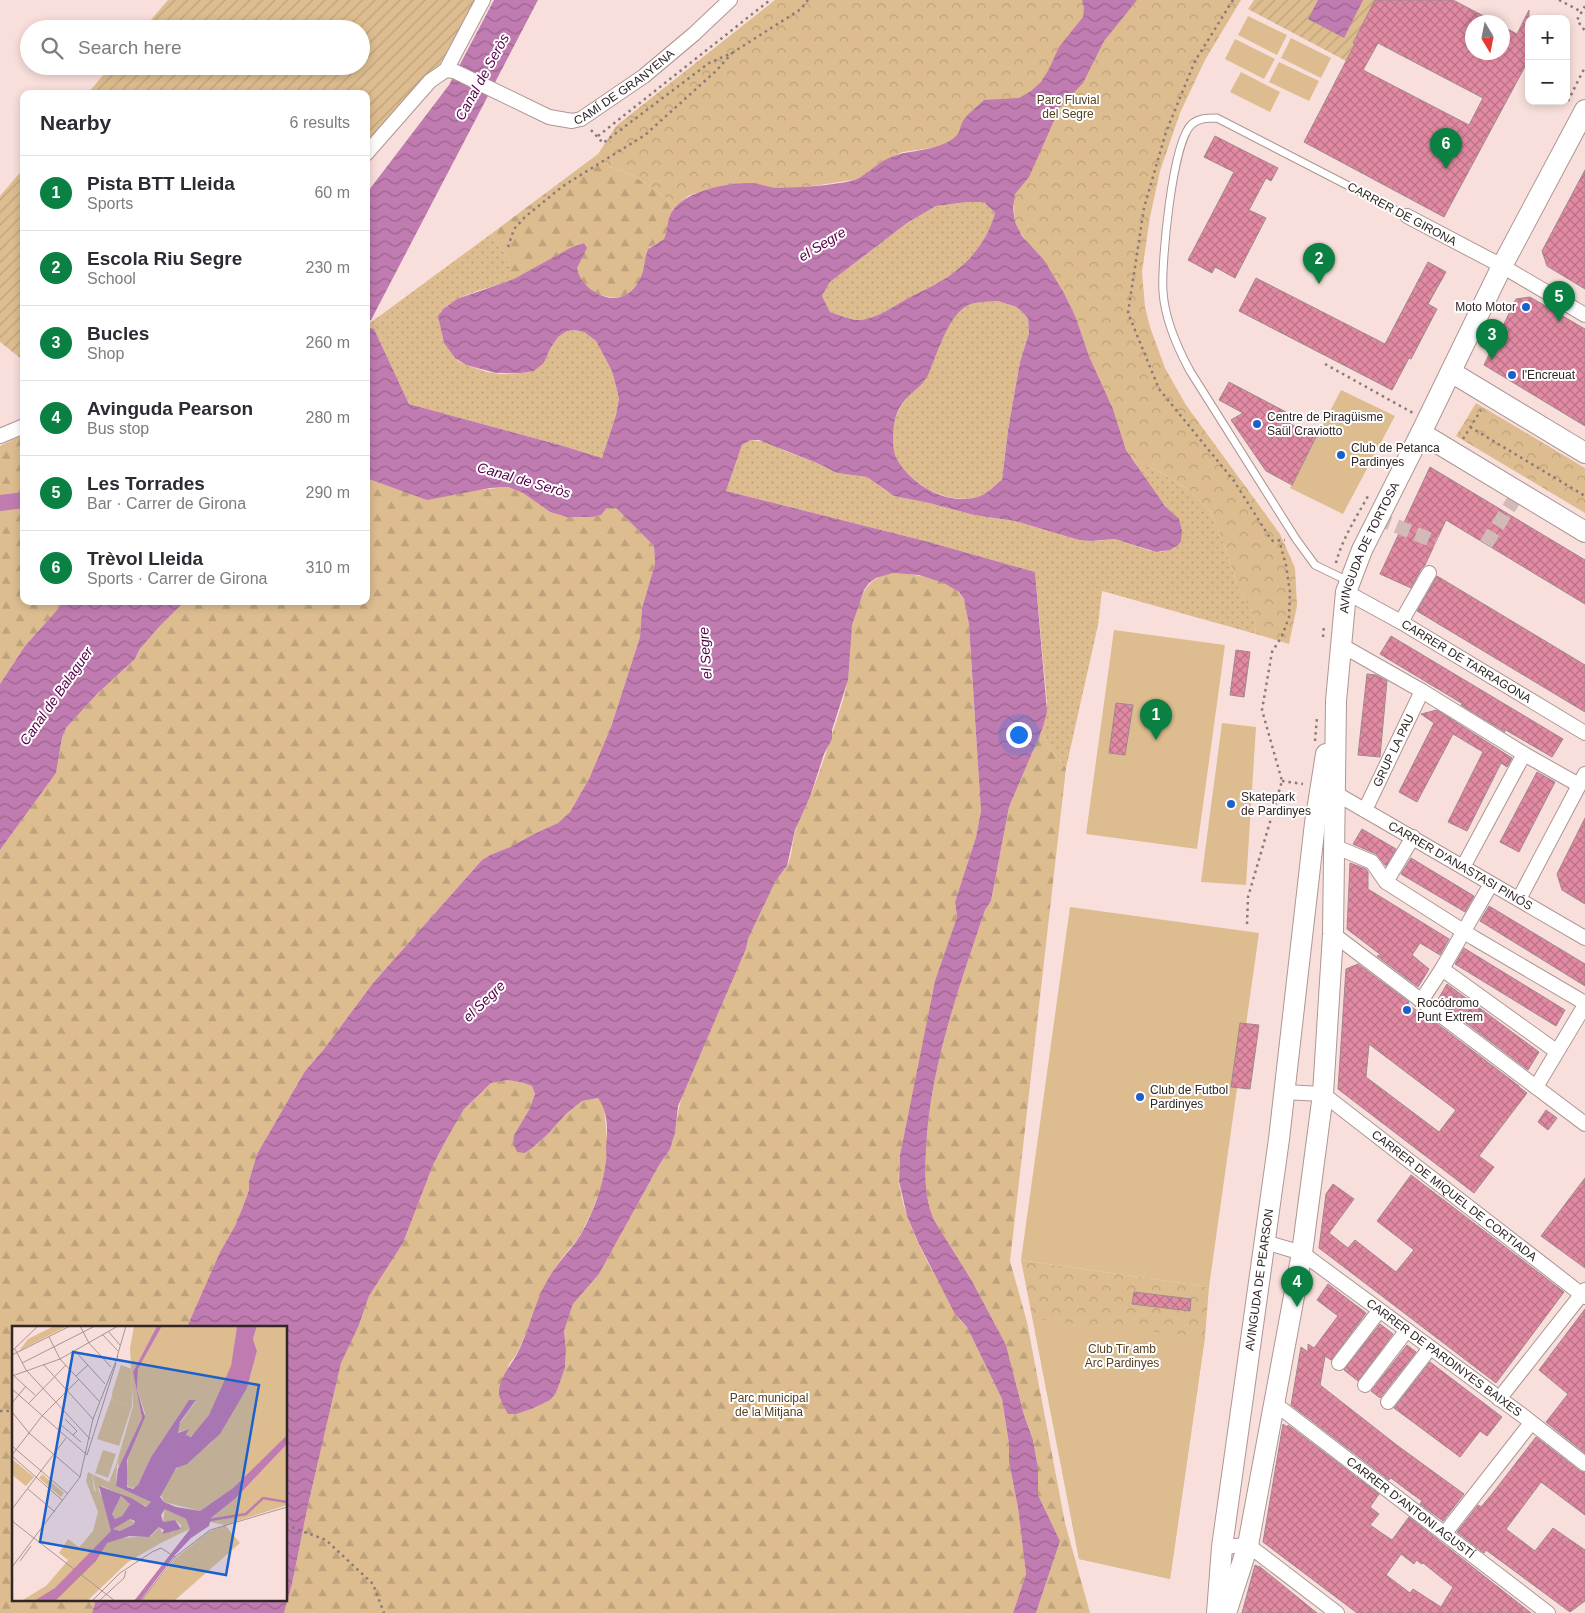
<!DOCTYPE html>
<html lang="en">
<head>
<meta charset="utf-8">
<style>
	:root { --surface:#fff; --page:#f2f2f3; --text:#2b2b33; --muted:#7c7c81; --line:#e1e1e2; --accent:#0b8043 }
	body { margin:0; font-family:Arial,sans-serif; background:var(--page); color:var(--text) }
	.controls { position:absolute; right:15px; top:15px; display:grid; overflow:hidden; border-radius:10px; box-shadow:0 2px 8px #0003 }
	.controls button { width:45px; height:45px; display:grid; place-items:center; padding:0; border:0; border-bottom:1px solid var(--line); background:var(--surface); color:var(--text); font:25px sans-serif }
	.compass { position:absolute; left:1465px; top:15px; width:45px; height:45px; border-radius:50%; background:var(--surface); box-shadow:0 2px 8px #0003; rotate:170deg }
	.you { position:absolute; left:1018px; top:734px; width:18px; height:18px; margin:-12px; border:4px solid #fff; border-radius:50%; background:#1a73e8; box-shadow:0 0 0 8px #1a73e833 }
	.badge { display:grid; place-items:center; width:32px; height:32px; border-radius:50%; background:var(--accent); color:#fff; font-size:16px; font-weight:700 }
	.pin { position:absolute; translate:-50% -41px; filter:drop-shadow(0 1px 2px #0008) }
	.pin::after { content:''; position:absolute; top:26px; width:18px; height:15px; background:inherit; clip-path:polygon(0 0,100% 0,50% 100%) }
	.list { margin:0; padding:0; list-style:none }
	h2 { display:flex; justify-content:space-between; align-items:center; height:65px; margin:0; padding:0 20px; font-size:21px }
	h2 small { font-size:16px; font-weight:400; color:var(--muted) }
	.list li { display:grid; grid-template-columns:32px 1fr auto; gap:15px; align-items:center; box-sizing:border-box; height:75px; padding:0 20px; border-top:1px solid var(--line) }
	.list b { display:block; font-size:19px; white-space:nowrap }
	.list p { margin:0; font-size:16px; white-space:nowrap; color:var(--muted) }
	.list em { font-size:16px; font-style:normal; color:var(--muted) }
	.icon { flex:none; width:28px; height:28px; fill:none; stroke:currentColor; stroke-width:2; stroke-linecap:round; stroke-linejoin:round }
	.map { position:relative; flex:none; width:1585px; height:1613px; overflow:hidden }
	.search { position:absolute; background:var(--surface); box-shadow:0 2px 8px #0003; left:20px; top:20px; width:350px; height:55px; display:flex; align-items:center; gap:12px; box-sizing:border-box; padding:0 18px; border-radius:28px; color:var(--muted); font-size:19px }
	.panel { position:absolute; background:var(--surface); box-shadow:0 2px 8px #0003; left:20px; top:90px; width:350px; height:515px; border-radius:10px }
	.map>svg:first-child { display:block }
</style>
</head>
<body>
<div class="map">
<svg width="1585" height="1613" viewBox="0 0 1585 1613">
	<defs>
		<pattern id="grass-dots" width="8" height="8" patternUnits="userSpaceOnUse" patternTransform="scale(1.25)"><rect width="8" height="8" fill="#ddbd8f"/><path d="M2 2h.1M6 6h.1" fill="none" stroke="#bea27b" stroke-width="1.8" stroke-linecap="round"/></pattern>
		<pattern id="forest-firs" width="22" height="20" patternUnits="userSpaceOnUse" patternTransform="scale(1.25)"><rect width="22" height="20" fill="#ddbd8f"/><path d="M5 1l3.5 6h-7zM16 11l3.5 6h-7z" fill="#bea27b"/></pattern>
		<pattern id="park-crowns" width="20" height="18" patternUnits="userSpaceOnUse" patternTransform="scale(1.25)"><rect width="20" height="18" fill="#ddbd8f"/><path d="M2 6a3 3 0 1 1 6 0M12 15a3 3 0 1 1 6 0" fill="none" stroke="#bea27b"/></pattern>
		<pattern id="garden-furrows" width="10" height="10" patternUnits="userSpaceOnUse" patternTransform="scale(1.25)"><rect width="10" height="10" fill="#ddbd8f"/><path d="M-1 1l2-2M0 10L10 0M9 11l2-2" fill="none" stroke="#bea27b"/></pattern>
		<pattern id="water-waves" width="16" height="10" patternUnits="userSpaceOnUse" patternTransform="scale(1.25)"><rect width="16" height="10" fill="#c07bb0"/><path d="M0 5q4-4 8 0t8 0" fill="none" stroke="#9c658f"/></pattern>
		<pattern id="building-cross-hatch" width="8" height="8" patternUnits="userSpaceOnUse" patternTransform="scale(1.25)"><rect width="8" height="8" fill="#e28aa4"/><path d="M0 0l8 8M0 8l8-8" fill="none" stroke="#b87185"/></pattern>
	</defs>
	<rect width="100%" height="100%" fill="#f9dfdc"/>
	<!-- grass -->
	<path fill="url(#grass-dots)" d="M 967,202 L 984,202 L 995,213 C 986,245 965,268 936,284 C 926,290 915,294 905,300 C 891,308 876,319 860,320 C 850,320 839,315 830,312 L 822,296 L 830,282 L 907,223 L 936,206 Z
		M 491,234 L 510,261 L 510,281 C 486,289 458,294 440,312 L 440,324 L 444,343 L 458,361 L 466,365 L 487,372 L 500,374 L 521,373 L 534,371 L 544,363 L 550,349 L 558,337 L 567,331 L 575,330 L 584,332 L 596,341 L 612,371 L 619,398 L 616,415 L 602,458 L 560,445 L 409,404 L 374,329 L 366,326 Z
		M 998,301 L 1017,307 L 1028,318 L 1029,333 L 1020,362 L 1008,430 L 1002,480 C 995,485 986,495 977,497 C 948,505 911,485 897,459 C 892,450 893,435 894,425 C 899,396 920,392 930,369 C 939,350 946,319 965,307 C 974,301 988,302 998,301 Z
		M 751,440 L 767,442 L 785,451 L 819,464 L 837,473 L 867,477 L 886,491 L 894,496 L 929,503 L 974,515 L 1015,521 L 1079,540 L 1096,541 L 1115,539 L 1151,551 L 1161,552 L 1174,548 L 1172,513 L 1158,497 L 1134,461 L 1155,469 L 1189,490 L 1210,511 L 1221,536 L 1238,587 L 1253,614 L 1256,634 L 1102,591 L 1098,625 L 1066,768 L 1049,747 L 1042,730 L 1047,703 L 1035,572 L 929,542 L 726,491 L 742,445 Z"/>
	<!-- forest -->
	<path fill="url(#forest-firs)" d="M 598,154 L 610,167 L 630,174 L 653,188 L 676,206 L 673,209 L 664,239 C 659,243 651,245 648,249 C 645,253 646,257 646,261 C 644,274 638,286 627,294 C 612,305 576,288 577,269 C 577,264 585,254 586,248 L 584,243 C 558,251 536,271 510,281 L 510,261 L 491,234 Z
		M 24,434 L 24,601 L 65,601 L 25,646 L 0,684 L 0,446 Z
		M 366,478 L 419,496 L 508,487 L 523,493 L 550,512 L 567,517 L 593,517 L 601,515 L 607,508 L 616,508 L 654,546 L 655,564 L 642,608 L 640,637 L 611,727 L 589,779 L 570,812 L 564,818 L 558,823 L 534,834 L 510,847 L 490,855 L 482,860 L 373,983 L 324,1049 L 305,1071 L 257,1154 L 249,1181 L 249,1190 L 242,1209 L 235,1226 L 220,1252 L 187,1327 L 14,1327 L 14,1599 L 96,1599 L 92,1613 L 0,1613 L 0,850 L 56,773 L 62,738 L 66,728 L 97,694 L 135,659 L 139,650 L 159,627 L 185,601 L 366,601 Z
		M 893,573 C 914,574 952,578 963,598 C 967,605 967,617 969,625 L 981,811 L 976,837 L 955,902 L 957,917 L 935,982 L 900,1155 C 900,1164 898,1174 899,1183 C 905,1230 938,1279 960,1320 L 967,1327 L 1002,1399 L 1009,1444 L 1009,1462 L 1018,1508 L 1026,1574 L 1013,1613 L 284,1613 L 292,1584 L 308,1505 L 341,1362 L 359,1325 L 369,1296 L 403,1243 L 433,1165 L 445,1142 L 464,1109 L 491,1083 L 508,1080 L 524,1083 L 532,1086 L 535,1094 L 529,1110 L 514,1135 L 525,1153 L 547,1135 L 566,1114 L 582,1101 L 598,1098 L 604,1105 L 607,1140 L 607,1159 L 602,1185 L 592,1211 L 579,1237 L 559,1262 L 548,1279 L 523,1340 L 516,1355 L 509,1364 L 500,1399 L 508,1414 L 534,1408 L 549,1400 L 556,1393 L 565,1368 L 566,1349 L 564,1331 L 573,1304 L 599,1274 L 658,1167 C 666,1157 673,1144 675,1131 C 677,1119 678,1108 682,1097 L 746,949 L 748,939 C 757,921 765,902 774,884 C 777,878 784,872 787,866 C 793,855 792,840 796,829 C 799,818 806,808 810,797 C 823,764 833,731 844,697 C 852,670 845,640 855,614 C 863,591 867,578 893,573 Z
		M 1042,730 L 1049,747 L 1066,768 L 1010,1261 L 1027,1322 L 1065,1523 L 1090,1613 L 1036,1613 L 1060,1541 L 1038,1495 L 1038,1468 L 1033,1440 L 1024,1415 L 1006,1345 L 972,1281 L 934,1220 C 924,1197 925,1173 926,1149 C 930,1066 959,988 985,910 L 991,901 L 1009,807 Z"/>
	<!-- park -->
	<path fill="url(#park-crowns)" d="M 775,0 L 1241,0 L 1205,60 L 1180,113 L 1160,171 L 1150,217 L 1142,272 L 1145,307 L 1150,327 L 1165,368 L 1186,405 L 1280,534 L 1295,568 L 1297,606 L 1289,644 L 1256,634 L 1253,614 L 1238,587 L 1221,536 L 1210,511 L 1189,490 L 1155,469 L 1134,461 L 1126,450 L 1113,409 L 1089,356 L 1076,318 L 1064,293 L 1044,260 L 1028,243 L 1020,232 L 1015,222 L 1013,199 L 931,148 L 903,152 L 894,156 L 877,165 L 867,174 L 853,180 L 799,188 L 775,188 L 755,184 L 741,184 L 696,193 L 688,196 L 676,206 L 653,188 L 630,174 L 610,167 L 598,154 L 616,126 Z
		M 1476,403 L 1585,468 L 1585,513 L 1456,436 Z
		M 1021,1260 L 1209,1287 L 1205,1337 L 1170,1579 L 1079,1559 Z"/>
	<!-- garden -->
	<path fill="url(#garden-furrows)" d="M 168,0 L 476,0 L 440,64 L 366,147 L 366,94 L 87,94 L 111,66 L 361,66 L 361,29 L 143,29 Z
		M 1254,0 L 1375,0 L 1353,42 L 1363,48 L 1346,61 L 1248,9 Z
		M 24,168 L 24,361 L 0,342 L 0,196 Z"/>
	<!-- pitch -->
	<path fill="#ddbd8f" d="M 1248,16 L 1287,35 L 1277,55 L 1238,35 Z
		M 1291,38 L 1331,58 L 1321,78 L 1281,58 Z
		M 1235,39 L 1275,59 L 1264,79 L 1225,59 Z
		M 1279,62 L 1319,81 L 1309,101 L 1269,82 Z
		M 1241,72 L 1280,92 L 1270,112 L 1230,92 Z
		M 1341,390 L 1395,416 L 1343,514 L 1290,488 Z
		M 1114,630 L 1225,645 L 1197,849 L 1086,834 Z
		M 1222,723 L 1256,727 L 1246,885 L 1201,882 Z
		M 1070,907 L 1259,933 L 1209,1287 L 1021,1260 Z
		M 1033,1319 L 1205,1337 L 1170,1579 L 1079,1559 Z"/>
	<!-- water -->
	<path fill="url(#water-waves)" fill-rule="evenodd" d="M 494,0 L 538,0 L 371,320 L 366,322 L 366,194 L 449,85 Z
		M 1082,0 L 1137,0 L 1104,41 L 1083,83 L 1060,107 L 1029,177 L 1015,194 L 1013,208 L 1015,222 L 1022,236 L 1044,260 L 1064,293 L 1076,318 L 1089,356 L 1113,409 L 1126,450 L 1165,506 L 1179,519 L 1182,531 L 1181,541 L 1178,545 L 1170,550 L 1156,552 L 1115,539 L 1091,541 L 1079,540 L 1015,521 L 974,515 L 929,503 L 894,496 L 867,477 L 837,473 L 819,464 L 759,440 L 751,440 L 742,445 L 726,491 L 929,542 L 1035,572 L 1047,712 L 1042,730 L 1009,807 L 991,901 L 985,910 C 959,988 930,1066 926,1149 C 925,1173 924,1197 934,1220 L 972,1281 L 1006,1345 L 1024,1415 L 1033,1440 L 1038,1468 L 1038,1495 L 1060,1541 L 1036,1613 L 1013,1613 L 1026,1574 L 1018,1508 L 1009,1462 L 1009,1444 L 1002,1399 L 967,1327 L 955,1314 L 918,1242 L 907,1216 L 899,1181 L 900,1155 L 935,981 L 957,917 L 955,902 L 976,837 L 981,811 L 969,625 L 964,599 L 959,592 L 944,583 L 919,575 L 893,573 L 876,578 L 869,583 L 864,590 L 852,625 L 848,680 L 832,730 L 832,739 L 824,754 L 810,797 L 795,830 L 787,866 L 775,882 L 748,939 L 746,949 L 682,1097 L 678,1106 L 675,1133 L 670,1149 L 658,1167 L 599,1274 L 573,1304 L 564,1331 L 566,1349 L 565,1368 L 556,1393 L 550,1400 L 534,1408 L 516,1414 L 508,1414 C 504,1407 498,1398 499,1390 C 501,1377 509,1367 516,1356 C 529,1332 534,1303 548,1279 C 557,1263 570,1251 580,1236 C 593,1213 603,1187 606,1161 C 607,1156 606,1151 606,1146 C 608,1131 608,1111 598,1098 L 582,1101 L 566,1114 L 547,1135 L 532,1148 L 525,1153 L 517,1152 L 513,1143 L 514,1135 L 529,1110 L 535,1094 L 532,1086 L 524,1083 L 508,1080 L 491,1083 L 464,1109 L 445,1142 L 433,1165 L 403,1243 L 369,1296 L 359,1325 L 341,1363 L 308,1505 L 292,1584 L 284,1613 L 92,1613 L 96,1599 L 286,1599 L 286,1327 L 187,1327 L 220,1252 L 235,1226 L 242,1209 L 249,1190 L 249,1181 L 257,1154 L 305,1071 L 324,1049 L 373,983 L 482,860 L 490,855 L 510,847 L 534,834 L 558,823 L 570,812 L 589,779 L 611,727 L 640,637 L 642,608 L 655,564 L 654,546 L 616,508 L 607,508 L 601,515 L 593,517 L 567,517 L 550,512 L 523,493 L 508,487 L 490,488 L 427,500 L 366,478 L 366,326 L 374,329 L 409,404 L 560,445 L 602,458 L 616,415 L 619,398 L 612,371 L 596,341 L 584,332 L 575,330 L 567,331 L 558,337 L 550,349 L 544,363 L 534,371 L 521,373 L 496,373 L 466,365 L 455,358 L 444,343 L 438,316 L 443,309 L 457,299 L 514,279 L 570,248 L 584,243 L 587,248 L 577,268 C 579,279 586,287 595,292 C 617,306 636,294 643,271 C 645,264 645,255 648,249 L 664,239 C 668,230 667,218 673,210 C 686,191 727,183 749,183 C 759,183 769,188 779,188 C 803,187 827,186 851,181 C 866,177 875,164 889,158 C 906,150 924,152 941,145 C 947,143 956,138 959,132 C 960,129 961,124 963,121 C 968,113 977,107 984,100 L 1019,98 L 1031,91 L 1041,82 L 1049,69 L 1059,47 L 1083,17 L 1084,8 ZM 967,202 L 984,202 L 995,213 C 986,245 965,268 936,284 C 925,290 915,294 905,300 C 891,308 876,319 859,320 C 850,320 839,315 830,312 L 822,296 L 830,282 L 907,223 L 936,206 ZM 998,301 L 1017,307 L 1028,318 L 1029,333 L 1020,362 L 1008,430 L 1002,480 C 995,485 986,495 977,497 C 948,506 911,485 897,459 C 892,451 893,435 894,425 C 899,394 919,394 929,373 C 937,354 947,319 965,307 C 974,301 988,302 998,301 Z
		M 1318,0 L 1363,0 L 1344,38 L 1308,19 Z
		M 65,601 L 185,601 L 159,627 L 139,650 L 135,659 L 97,694 L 66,728 L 62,738 L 56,773 L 0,850 L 0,684 L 25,646 Z"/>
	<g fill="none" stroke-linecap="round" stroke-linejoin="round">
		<!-- canal -->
		<path stroke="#c07bb0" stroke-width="16" d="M 0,503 L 24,500"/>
	</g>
	<!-- building -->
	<path fill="url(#building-cross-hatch)" stroke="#9f888e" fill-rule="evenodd" d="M 1375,0 L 1453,0 L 1495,22 L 1472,22 L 1472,52 L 1502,52 L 1502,26 L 1517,34 L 1529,10 L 1529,59 L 1444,217 L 1304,142 L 1355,44 L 1353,43 ZM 1378,43 L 1483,98 L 1469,125 L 1363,70 Z
		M 1215,136 L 1278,168 L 1271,181 L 1266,178 L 1249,210 L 1266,218 L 1235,278 L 1215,267 L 1212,273 L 1188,260 L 1234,172 L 1204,157 Z
		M 1585,170 L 1585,289 L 1547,266 L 1542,251 Z
		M 1428,262 L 1446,272 L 1428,304 L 1437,309 L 1411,359 L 1409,358 L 1392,390 L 1239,311 L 1256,278 L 1385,344 Z
		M 1530,297 L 1585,329 L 1585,426 L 1484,365 L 1516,299 Z
		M 1229,382 L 1286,412 L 1283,420 L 1316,437 L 1292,485 L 1266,471 L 1231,420 L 1243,413 L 1219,400 Z
		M 1430,467 L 1585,560 L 1585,604 L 1446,520 L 1425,565 L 1421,569 L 1411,588 L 1380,574 Z
		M 1437,576 L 1585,665 L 1585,712 L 1417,611 Z
		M 1391,636 L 1563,739 L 1552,757 L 1504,729 L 1505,732 L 1461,705 L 1463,704 L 1380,654 Z
		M 1236,650 L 1250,652 L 1244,697 L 1230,695 Z
		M 1367,674 L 1376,675 L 1387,681 L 1380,757 L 1358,755 Z
		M 1116,703 L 1133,705 L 1125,755 L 1109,753 Z
		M 1437,710 L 1512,758 L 1507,767 L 1501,763 L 1467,831 L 1448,822 L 1483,752 L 1453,734 L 1417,802 L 1399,792 L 1434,723 L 1421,714 Z
		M 1537,772 L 1555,782 L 1519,852 L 1500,842 Z
		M 1585,818 L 1585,904 L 1562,890 L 1557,874 Z
		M 1362,829 L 1396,849 L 1386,866 L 1376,854 L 1353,844 Z
		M 1411,858 L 1474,896 L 1465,912 L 1401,874 Z
		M 1350,863 L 1366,869 L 1368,872 L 1368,889 L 1449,939 L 1440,955 L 1420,943 L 1412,955 L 1429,969 L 1418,987 L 1377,956 L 1381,955 L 1347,929 Z
		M 1489,906 L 1585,964 L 1585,986 L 1480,921 Z
		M 1464,948 L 1565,1010 L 1556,1026 L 1455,964 Z
		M 1358,964 L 1409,1002 L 1408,1004 L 1426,1018 L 1427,1016 L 1519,1086 L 1519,1087 L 1527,1093 L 1479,1156 L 1494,1167 L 1474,1193 L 1338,1089 L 1346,969 ZM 1369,1044 L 1456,1110 L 1439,1132 L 1366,1077 Z
		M 1447,984 L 1539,1052 L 1528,1070 L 1437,1001 Z
		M 1240,1023 L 1259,1025 L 1250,1089 L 1231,1087 Z
		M 1546,1110 L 1557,1118 L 1548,1130 L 1538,1122 Z
		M 1411,1175 L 1564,1292 L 1496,1383 L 1319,1248 L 1326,1194 L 1333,1184 L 1354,1199 L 1329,1233 L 1348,1248 L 1355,1240 L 1396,1272 L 1414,1250 L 1377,1221 Z
		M 1585,1178 L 1585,1268 L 1541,1236 Z
		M 1328,1284 L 1366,1313 L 1331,1360 L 1325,1356 L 1320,1385 L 1398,1446 L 1464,1494 L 1443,1521 L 1420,1504 L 1422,1501 L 1411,1493 L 1391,1478 L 1389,1480 L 1291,1405 L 1301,1347 L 1308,1352 L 1308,1344 L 1314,1348 L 1338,1316 L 1317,1300 Z
		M 1134,1292 L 1191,1299 L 1190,1311 L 1132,1304 Z
		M 1585,1309 L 1585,1453 L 1546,1422 L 1568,1394 L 1539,1370 Z
		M 1380,1324 L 1393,1334 L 1358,1381 L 1344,1370 Z
		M 1407,1345 L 1416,1352 L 1380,1398 L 1371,1391 Z
		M 1430,1362 L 1502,1417 L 1487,1436 L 1480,1431 L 1460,1457 L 1394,1408 Z
		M 1283,1424 L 1287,1427 L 1288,1425 L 1379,1494 L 1370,1507 L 1379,1514 L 1370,1525 L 1392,1540 L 1409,1517 L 1531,1613 L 1357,1613 L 1263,1542 ZM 1401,1554 L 1414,1564 L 1416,1560 L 1422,1564 L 1423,1563 L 1453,1587 L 1441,1607 L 1413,1589 L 1410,1593 L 1386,1575 Z
		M 1536,1437 L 1580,1471 L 1585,1473 L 1585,1515 L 1541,1482 L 1506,1529 L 1535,1551 L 1553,1528 L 1585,1550 L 1585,1601 L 1570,1612 L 1486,1550 L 1484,1553 L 1457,1532 L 1478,1505 L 1481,1507 L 1492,1494 Z
		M 1255,1565 L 1259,1567 L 1259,1566 L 1317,1613 L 1242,1613 Z"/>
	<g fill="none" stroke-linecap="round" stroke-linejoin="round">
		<!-- street-tunnel -->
		<path stroke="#d1bab7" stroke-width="14" stroke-dasharray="14 7" stroke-linecap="butt" d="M 1377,518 L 1436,542
			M 1486,544 L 1519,492"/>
		<defs>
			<path id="lane" d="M 1348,581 L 1315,565 L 1296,539 L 1190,371 C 1177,347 1165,320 1163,292 C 1161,265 1172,141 1192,124 C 1199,118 1207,118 1217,118 L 1407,216"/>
			<g id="street">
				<path d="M 446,70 L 483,0"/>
				<path id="s1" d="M 366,154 L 430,81 L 446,70 L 454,71 L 549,117 L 572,121 L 581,119 L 644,76 L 694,34 L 730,0"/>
				<path d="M 1407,216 L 1502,266 L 1585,315"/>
				<path d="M 0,436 L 24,426"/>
				<path id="s2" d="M 1346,592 L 1401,622 L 1585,733"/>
				<path d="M 1401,622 L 1429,573"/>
				<path d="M 1341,645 L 1422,691"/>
				<path d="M 1524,754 L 1579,785"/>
				<path id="s3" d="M 1335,793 L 1585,938"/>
				<path id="s4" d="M 1365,810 L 1422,691 L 1524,754 L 1463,867"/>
				<path d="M 1334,846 L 1372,862 L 1386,882 L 1474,938 L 1585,1003"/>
				<path d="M 1386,882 L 1413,837"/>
				<path d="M 1491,884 L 1442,969 L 1556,1051"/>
				<path d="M 1519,899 L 1585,774"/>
				<path d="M 1333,934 L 1585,1124"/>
				<path d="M 1421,1001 L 1442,969"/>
				<path d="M 1536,1087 L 1585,1005"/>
				<path id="s5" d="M 1284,1092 L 1323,1094 L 1585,1297"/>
				<path id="s6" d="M 1265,1242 L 1302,1253 L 1522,1415 L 1585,1464"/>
				<path d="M 1339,1363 L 1379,1311"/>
				<path d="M 1365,1385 L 1407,1330"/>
				<path d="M 1499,1399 L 1585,1290"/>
				<path d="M 1388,1402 L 1430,1348"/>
				<path id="s7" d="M 1274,1403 L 1548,1613"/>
				<path d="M 1445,1533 L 1531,1423"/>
				<path d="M 1222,1547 L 1248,1545 L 1337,1613"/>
			</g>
			<g id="secondary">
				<path d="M 1451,372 L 1585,453"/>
				<path d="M 1421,433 L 1585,532"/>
				<path id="s8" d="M 1217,1613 L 1222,1547 L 1279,1139 L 1315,823 L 1326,754"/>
				<path id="s9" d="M 1226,1613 L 1248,1545 L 1302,1253 L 1323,1094 L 1333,934 L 1336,701 L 1346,592 L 1362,550 L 1421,433 L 1502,266 L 1585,110"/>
			</g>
		</defs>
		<!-- lane casing -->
		<use href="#lane" stroke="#ad9693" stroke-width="9"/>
		<!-- street casing -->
		<use href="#street" stroke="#ad9693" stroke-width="16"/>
		<!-- secondary casing -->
		<use href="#secondary" stroke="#ad9693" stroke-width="22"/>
		<!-- path -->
		<path stroke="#8b7a78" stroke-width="2.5" stroke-dasharray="2.5 4" stroke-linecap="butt" d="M 1233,0 L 1195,61 L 1166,132 L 1144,208 L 1128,313 L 1159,389 L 1234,481 L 1270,538 L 1273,541 L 1285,540
			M 1559,0 L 1582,12
			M 1585,6 L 1577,20 L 1585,31
			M 1568,101 L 1585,67
			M 591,130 L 603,143 L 709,63 L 732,53 L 801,9 L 808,0
			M 598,136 L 770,0
			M 508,247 L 514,229 L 525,217 L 563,186 L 645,135 L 717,70 L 732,53
			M 1325,364 L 1413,413
			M 1470,427 L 1585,496
			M 1463,439 L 1481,410
			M 1336,563 C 1342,539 1356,518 1368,496
			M 1323,637 L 1324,625
			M 1315,741 L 1317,717
			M 1282,781 L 1303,784
			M 1247,924 L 1248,897 L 1282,781 L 1262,710 L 1272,652 L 1282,636 L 1289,617 L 1290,592 L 1286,565 L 1279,540
			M 0,1411 L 14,1411
			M 286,1525 L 326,1540 L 373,1584 L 384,1613"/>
		<!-- lane -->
		<use href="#lane" stroke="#fff" stroke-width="7"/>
		<!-- street -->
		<use href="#street" stroke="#fff" stroke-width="14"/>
		<!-- secondary -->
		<use href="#secondary" stroke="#fff" stroke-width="20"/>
	</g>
	<!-- markers -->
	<g fill="#1c60cb" stroke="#fff" stroke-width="2">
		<circle cx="1526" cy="307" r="5"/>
		<circle cx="1512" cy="375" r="5"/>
		<circle cx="1257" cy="424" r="5"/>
		<circle cx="1341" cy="455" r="5"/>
		<circle cx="1231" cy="804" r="5"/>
		<circle cx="1407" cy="1010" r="5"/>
		<circle cx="1140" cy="1097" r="5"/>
	</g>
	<g text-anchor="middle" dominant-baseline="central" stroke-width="4" stroke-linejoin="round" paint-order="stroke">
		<!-- street labels -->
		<g font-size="12" fill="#2f2625" stroke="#fff">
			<text stroke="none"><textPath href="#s1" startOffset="316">CAMÍ DE GRANYENA</textPath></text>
			<text transform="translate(1402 214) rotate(28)">CARRER DE GIRONA</text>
			<text stroke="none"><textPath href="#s9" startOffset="1081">AVINGUDA DE TORTOSA</textPath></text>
			<text stroke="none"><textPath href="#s2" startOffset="139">CARRER DE TARRAGONA</textPath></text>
			<text stroke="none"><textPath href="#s4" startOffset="66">GRUP LA PAU</textPath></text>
			<text stroke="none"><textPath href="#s3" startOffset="145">CARRER D'ANASTASI PINÓS</textPath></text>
			<text stroke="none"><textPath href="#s5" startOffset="205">CARRER DE MIQUEL DE CORTIADA</textPath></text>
			<text stroke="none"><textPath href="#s8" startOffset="336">AVINGUDA DE PEARSON</textPath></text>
			<text stroke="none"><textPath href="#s6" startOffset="215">CARRER DE PARDINYES BAIXES</textPath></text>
			<text stroke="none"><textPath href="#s7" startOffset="172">CARRER D'ANTONI AGUSTÍ</textPath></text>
		</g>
		<!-- park labels -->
		<g font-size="12" fill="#543f1e" stroke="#fff">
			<text x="1068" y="100">Parc Fluvial<tspan x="1068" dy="14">del Segre</tspan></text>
			<text x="1122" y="1349">Club Tir amb<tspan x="1122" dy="14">Arc Pardinyes</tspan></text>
			<text x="769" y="1398">Parc municipal<tspan x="769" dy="14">de la Mitjana</tspan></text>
		</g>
		<!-- poi labels -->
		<g font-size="12" fill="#2f2625" stroke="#fff" text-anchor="start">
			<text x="1516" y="307" text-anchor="end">Moto Motor</text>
			<text x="1522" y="375">l'Encreuat</text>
			<text x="1267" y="417">Centre de Piragüisme<tspan x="1267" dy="14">Saül Craviotto</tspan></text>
			<text x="1351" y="448">Club de Petanca<tspan x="1351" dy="14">Pardinyes</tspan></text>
			<text x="1241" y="797">Skatepark<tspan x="1241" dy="14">de Pardinyes</tspan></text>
			<text x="1417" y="1003">Rocódromo<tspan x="1417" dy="14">Punt Extrem</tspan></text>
			<text x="1150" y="1090">Club de Futbol<tspan x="1150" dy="14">Pardinyes</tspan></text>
		</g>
		<!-- water labels -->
		<g font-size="14" font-style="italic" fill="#57004b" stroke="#fff">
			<text transform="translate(482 77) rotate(-61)">Canal de Seròs</text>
			<text transform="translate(822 244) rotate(-31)">el Segre</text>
			<text transform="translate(524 480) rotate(16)">Canal de Seròs</text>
			<text transform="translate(705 653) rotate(-94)">el Segre</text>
			<text transform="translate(56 696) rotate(-55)">Canal de Balaguer</text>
			<text transform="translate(484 1001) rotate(-44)">el Segre</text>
		</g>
	</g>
	<!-- overview -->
	<g transform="translate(12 1326)">
		<rect width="275" height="275" fill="#f9dfdc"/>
		<path d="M 105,136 L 104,160 L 139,176 L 136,181 L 90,160 L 86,163 L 90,171 L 84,166 L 80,148 L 97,156 ZM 109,170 L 118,178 L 110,190 L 103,193 L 100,188 ZM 153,182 L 174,193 L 178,203 L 161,211 L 160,205 L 169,203 L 169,199 L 163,194 L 151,196 ZM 117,193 L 123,197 L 108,205 L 101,203 Z" fill="#ddbd8f"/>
		<path d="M 122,0 L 145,0 L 121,46 L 130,92 L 107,141 L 105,136 L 121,80 L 118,22 ZM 150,0 L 225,0 L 219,41 L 202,82 L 184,107 L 177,111 L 174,109 L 177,103 L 166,106 L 168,97 L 184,75 L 175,77 L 139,131 L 125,161 L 119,162 L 113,158 L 116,133 L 133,87 L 125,64 L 126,43 ZM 245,0 L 275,0 L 275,109 L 221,162 L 188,185 L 152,176 L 149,169 L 160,146 L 199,117 L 235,62 L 245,25 L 241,13 ZM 275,118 L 275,179 L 213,199 L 198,196 L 199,192 L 224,172 ZM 148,201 L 150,207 L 160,205 L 161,211 L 147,218 L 139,210 Z" fill="#ddbd8f"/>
		<path d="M 42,0 L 55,0 L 7,25 L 16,13 ZM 109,39 L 119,43 L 120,80 L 99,73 ZM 0,133 L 22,151 L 14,160 L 0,149 ZM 76,146 L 80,148 L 82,164 L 91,172 L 99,204 L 108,212 L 139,210 L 147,218 L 116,236 L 75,275 L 9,275 L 34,260 L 81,205 L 86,186 L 74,155 ZM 30,148 L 52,167 L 49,171 L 27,152 Z" fill="#ddbd8f"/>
		<path d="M 213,199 L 228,217 L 162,275 L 128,275 L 164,232 L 196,206 ZM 56,213 L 68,222 L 56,234 L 47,227 Z" fill="#ddbd8f"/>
		<path d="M 109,39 L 119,43 L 120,72 L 100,67 ZM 99,73 L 120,80 L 107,120 L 85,113 ZM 91,124 L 104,128 L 96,152 L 83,147 Z" fill="#ddbd8f"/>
		<path d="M 145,0 L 150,0 L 126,43 L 125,64 L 133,91 L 115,134 L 115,161 L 121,163 L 126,159 L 139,131 L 177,74 L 184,74 L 168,96 L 166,107 L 177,103 L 174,109 L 179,111 L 197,89 L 219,40 L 225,0 L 245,0 L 241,13 L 245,25 L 235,62 L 208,108 L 175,138 L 164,142 L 148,171 L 152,176 L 164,181 L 188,185 L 221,162 L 275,109 L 275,118 L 224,172 L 199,192 L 197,200 L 179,212 L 163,229 L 128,275 L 122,275 L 178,203 L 174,193 L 153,183 L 149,189 L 151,196 L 163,194 L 169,203 L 150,208 L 152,204 L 147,201 L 137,211 L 117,210 L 95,217 L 84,235 L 43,275 L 22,275 L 43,262 L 99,205 L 87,160 L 119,172 L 134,181 L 139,176 L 104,160 L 106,143 L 130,92 L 121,46 ZM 109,170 L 118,178 L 110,190 L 103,193 L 100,188 ZM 118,193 L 123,195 L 122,198 L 108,205 L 101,203 Z" fill="#c07bb0" fill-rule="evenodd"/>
		<path fill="none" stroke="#c07bb0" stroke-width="2.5" d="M 198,194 L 234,188 L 251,172 L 275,176"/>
		<path fill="none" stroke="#a89593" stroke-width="1" d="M 68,0 L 77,17 L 99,41M 96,5 L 108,19M 90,8 L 106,25M 37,11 L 48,33 L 87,75M 3,23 L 14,44 L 78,113M 0,25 L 26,0M 63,25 L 93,58M 0,29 L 58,0M 105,31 L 114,0M 10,37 L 83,0M 31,38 L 81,93M 1,49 L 23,69M 0,50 L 48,33 L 106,0M 64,50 L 76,39M 0,63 L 75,129M 0,77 L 14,60M 16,78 L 54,39M 0,86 L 17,107 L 68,151M 53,93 L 65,105 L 61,109M 48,98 L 69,116M 0,120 L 56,168M 0,129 L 30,90 L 67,53M 75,129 L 104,37M 0,130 L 51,175M 16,163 L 43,186M 0,183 L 54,112M 0,195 L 103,275M 8,235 L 19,220M 0,241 L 68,151 L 81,93 L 106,30M 80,275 L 108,247 L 140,226 L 149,222 L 163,231 L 198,204 L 275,181M 87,275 L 112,252 L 114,245M 129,275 L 163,231"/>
		<path fill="#1c60cb" fill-opacity="0.15" stroke="#1c60cb" stroke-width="2.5" d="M 61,26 L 247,59 L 214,249 L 28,216 Z"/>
		<rect width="275" height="275" fill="none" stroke="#2f2625" stroke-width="2.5"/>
	</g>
</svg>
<div class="controls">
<button>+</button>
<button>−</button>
</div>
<svg class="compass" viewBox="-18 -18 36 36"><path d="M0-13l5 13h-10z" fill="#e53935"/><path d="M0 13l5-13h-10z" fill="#7c7c81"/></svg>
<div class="you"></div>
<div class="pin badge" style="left:1156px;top:740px">1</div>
<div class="pin badge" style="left:1319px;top:284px">2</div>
<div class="pin badge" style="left:1492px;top:360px">3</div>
<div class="pin badge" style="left:1297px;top:1307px">4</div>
<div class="pin badge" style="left:1559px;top:322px">5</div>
<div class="pin badge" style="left:1446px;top:169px">6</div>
<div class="search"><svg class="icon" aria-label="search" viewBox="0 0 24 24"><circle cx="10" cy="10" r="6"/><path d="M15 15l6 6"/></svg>Search here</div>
<section class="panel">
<h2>Nearby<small>6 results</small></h2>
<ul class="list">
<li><span class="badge">1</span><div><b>Pista BTT Lleida</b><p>Sports</p></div><em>60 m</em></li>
<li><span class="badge">2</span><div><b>Escola Riu Segre</b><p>School</p></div><em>230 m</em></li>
<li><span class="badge">3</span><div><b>Bucles</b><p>Shop</p></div><em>260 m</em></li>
<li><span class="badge">4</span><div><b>Avinguda Pearson</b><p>Bus stop</p></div><em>280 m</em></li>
<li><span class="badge">5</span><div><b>Les Torrades</b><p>Bar · Carrer de Girona</p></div><em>290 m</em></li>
<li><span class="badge">6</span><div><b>Trèvol Lleida</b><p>Sports · Carrer de Girona</p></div><em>310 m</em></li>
</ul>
</section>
</div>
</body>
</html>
